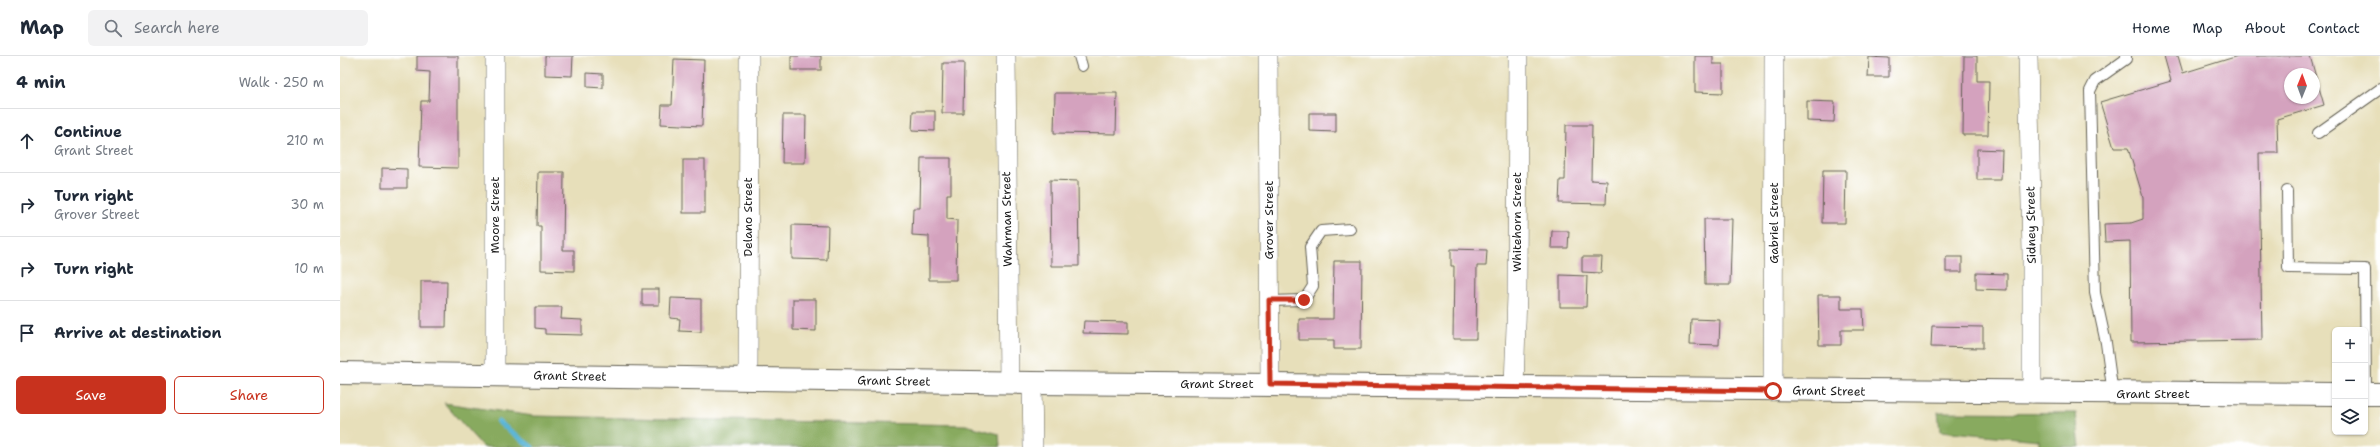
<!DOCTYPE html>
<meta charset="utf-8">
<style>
body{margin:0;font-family:"Shantell Sans",sans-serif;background:#f2f2f3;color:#1f2937}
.controls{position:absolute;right:12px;bottom:12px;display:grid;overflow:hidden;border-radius:6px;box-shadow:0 1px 3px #0004}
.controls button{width:36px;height:36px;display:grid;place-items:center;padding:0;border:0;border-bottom:1px solid #e0e1e3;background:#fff;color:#1f2937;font:20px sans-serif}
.compass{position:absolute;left:1944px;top:12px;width:36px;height:36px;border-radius:50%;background:#fff;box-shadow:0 1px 3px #0004;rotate:1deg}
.stop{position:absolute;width:12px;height:12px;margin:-9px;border:3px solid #c8321e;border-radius:50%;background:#fff}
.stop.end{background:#c8321e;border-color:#fff;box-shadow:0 1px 4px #0008}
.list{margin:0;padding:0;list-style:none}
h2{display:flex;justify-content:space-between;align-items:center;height:52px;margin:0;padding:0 16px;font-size:17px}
h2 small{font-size:13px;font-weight:400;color:#747a83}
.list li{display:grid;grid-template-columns:26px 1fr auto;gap:12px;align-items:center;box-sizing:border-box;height:64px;padding:0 16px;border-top:1px solid #e0e1e3}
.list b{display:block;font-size:15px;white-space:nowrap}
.list p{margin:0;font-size:13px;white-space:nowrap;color:#747a83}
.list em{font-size:13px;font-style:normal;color:#747a83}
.actions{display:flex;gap:8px;padding:12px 16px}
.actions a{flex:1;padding:9px 0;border:1px solid #c8321e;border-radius:6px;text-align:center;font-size:14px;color:#c8321e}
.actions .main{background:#c8321e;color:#fff}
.icon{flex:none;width:22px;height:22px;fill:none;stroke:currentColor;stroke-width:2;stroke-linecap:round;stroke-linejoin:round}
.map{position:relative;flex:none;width:2040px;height:391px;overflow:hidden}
header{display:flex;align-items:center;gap:24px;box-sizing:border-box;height:56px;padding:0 20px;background:#fff;border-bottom:1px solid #e0e1e3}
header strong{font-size:19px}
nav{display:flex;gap:22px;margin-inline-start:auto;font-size:14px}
.search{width:280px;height:36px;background:#f2f2f3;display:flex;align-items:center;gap:10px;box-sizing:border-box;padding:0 14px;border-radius:6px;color:#747a83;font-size:15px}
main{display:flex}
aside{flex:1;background:#fff}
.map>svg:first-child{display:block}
.forest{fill:#88aa5e;stroke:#52633d}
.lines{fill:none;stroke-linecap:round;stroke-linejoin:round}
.stream{stroke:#5ab6d8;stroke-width:5}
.building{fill:#d4a2be;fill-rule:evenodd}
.lane-casing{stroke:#636053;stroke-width:12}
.street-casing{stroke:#636053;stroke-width:20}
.secondary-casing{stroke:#636053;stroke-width:24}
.lane{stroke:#fff;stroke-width:10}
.street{stroke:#fff;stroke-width:19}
.secondary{stroke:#fff;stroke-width:22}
.route{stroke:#c8321e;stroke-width:5}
.labels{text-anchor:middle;stroke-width:3;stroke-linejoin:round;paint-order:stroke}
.street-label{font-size:12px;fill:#1c1c1c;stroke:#fff}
</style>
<header>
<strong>Map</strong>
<div class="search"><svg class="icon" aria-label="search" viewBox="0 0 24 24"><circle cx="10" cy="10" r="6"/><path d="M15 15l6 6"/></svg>Search here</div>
<nav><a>Home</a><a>Map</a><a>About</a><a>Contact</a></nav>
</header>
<main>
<aside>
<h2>4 min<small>Walk · 250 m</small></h2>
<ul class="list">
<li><svg class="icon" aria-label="ahead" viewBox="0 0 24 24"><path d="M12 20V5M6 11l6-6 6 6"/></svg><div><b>Continue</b><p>Grant Street</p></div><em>210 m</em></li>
<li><svg class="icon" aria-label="right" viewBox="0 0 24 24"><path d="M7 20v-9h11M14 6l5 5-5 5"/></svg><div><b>Turn right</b><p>Grover Street</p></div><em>30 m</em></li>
<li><svg class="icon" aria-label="right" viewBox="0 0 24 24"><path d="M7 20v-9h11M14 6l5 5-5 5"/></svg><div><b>Turn right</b></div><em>10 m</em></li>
<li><svg class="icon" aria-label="arrive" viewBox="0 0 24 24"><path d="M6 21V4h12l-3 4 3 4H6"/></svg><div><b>Arrive at destination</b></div></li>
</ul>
<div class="actions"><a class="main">Save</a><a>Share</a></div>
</aside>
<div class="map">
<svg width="2040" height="391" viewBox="0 0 2040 391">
<rect width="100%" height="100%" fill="#fff"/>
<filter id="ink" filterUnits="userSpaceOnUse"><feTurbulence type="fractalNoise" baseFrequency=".025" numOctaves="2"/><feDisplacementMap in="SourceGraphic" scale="8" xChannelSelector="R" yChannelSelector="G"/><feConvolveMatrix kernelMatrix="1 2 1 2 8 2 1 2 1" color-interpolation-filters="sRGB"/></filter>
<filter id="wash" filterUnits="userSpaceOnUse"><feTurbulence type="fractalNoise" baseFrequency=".012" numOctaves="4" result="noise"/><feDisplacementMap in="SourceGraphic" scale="16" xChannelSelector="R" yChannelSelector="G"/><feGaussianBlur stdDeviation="0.9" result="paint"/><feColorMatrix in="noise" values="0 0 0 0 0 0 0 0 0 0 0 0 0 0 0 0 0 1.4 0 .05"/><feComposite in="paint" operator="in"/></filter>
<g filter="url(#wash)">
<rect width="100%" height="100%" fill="#e7dfba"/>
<g class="forest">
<path d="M104,347L193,360L626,369L659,378L660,391H143Z"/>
<path d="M1598,356L1736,357L1740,391H1699V384L1600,375Z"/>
</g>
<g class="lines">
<path class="stream" d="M158,366L192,391"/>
</g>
<g id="blocks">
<g class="building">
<path d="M77,0H118V112L79,111L81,45H89L90,16L77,15Z"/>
<path d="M205,0H233L232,20L205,19Z"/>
<rect x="451" y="0" width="30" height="14"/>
<path d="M1355,0H1373V8H1383V37L1355,36Z"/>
<path d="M1624,0H1637V25H1649L1648,79H1623Z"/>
<path d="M1824,0H1838L1843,17L1898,0H1970L1984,49L1937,63L1938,97H1919L1922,284L1791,286L1790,185L1765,186L1764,168L1791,167L1803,163V141L1788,92H1774L1760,46L1831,25ZM1950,18H1974V42H1950Z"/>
<path d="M1529,1L1549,2V21H1528Z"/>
<path d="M334,3L364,4L362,70L321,68L322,49H332Z"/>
<path d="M603,7H624L623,57H602Z"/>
<path d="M247,17L263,18V32L247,31Z"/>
<path d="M715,37H777L776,78L714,77Z"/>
<path d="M1467,45L1495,46L1494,66L1467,65Z"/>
<path d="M573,55H595V75L572,74Z"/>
<path d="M969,57H996V76L969,75Z"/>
<path d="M443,59H466L465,107H442Z"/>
<path d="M1226,69H1252L1251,124L1267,125L1266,148L1219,147L1220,124H1225Z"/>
<path d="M1637,93L1662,94L1661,124H1637Z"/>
<path d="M581,102H611V138H607V163L617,164L616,224H589V180L572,179L573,152H580Z"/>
<rect x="343" y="104" width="22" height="53"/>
<path d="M42,112L67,113V132H42Z"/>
<path d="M1483,114H1506L1505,167H1482Z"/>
<path d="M198,116H224L223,194H234V215L201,214V170H197Z"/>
<path d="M710,124L738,125L739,210H711Z"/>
<path d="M1364,163H1392L1390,229H1365Z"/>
<path d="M452,169L488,170L487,204L452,203Z"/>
<path d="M1212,175H1229L1228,192H1211Z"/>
<path d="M1111,193L1147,194L1146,210H1137L1136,283H1113L1114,210H1111Z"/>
<path d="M1242,201H1262L1261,217L1242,216Z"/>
<rect x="1606" y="201" width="16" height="15"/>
<path d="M994,205H1022L1021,293H994V284H959V263H993Z"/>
<path d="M1636,217L1667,218V234L1636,233Z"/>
<path d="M1220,219L1247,220L1246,251H1220Z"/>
<path d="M81,225H107L106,271H81Z"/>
<rect x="302" y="233" width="17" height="16"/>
<path d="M1478,239H1501V253H1523L1524,274H1501V289H1479Z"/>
<path d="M331,242L361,243V276L339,275L340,263L330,262Z"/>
<path d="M453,243H476V275L453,274Z"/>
<path d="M195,251H222L221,263L242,264V279L205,278V273L195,272Z"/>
<path d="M1351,263L1380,264L1379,289L1350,288Z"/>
<path d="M744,265L788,266V278L743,277Z"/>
<path d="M1592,270L1643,271V292L1591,291Z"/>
</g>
</g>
</g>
<g filter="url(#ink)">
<use href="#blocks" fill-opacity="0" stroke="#636053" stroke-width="1"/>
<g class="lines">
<defs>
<g id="lane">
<path d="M739,0L742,10"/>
<path d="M1978,77L2040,33"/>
<path d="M1947,135L1948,212L2025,213L2026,338"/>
<path d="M929,245L964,244L973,230L970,191L981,175L1010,173"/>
<path d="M1773,338L1766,287L1755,237L1750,35L1755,25L1786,3V0"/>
</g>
<g id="street">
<path d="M666,0L669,327"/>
<path d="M928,0L930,328"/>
<path d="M1688,0L1692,199V337"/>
<path d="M155,319V0"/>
<path d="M408,322L409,0"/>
<path d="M692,327L693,391"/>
<path d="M1174,332L1177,238L1178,0"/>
<path d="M1433,335L1434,0"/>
</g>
<g id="secondary">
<path d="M0,317L692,327L1995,338"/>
<path d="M2025,338H2040"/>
</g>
</defs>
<use href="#lane" class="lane-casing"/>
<use href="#street" class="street-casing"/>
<use href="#secondary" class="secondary-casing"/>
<use href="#lane" class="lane"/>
<use href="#street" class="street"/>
<use href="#secondary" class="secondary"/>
</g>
</g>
<g class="lines" filter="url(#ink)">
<path class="route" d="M964,244H929L930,328L1433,335"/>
</g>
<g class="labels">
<g class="street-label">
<text transform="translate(155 159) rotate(-90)" y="4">Moore Street</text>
<text transform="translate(408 161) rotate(-90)" y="4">Delano Street</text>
<text transform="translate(667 163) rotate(-91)" y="4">Wahrman Street</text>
<text transform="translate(929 164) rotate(-90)" y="4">Grover Street</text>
<text transform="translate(1177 166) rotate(-90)" y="4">Whitehorn Street</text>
<text transform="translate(1434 167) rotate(-90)" y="4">Gabriel Street</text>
<text transform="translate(1691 169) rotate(-91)" y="4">Sidney Street</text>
<text transform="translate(230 320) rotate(1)" y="4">Grant Street</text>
<text transform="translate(554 325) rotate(1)" y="4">Grant Street</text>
<text x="877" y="332">Grant Street</text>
<text transform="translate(1489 335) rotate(1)" y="4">Grant Street</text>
<text x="1813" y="342">Grant Street</text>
</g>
</g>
</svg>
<div class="controls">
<button>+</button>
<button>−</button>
<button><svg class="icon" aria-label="layers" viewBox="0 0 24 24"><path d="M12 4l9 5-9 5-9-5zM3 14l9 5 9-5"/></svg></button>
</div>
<svg class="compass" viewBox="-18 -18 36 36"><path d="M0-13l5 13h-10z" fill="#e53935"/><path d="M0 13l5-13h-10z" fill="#747a83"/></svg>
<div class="stop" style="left:1433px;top:335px"></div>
<div class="stop end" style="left:964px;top:244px"></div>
</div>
</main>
